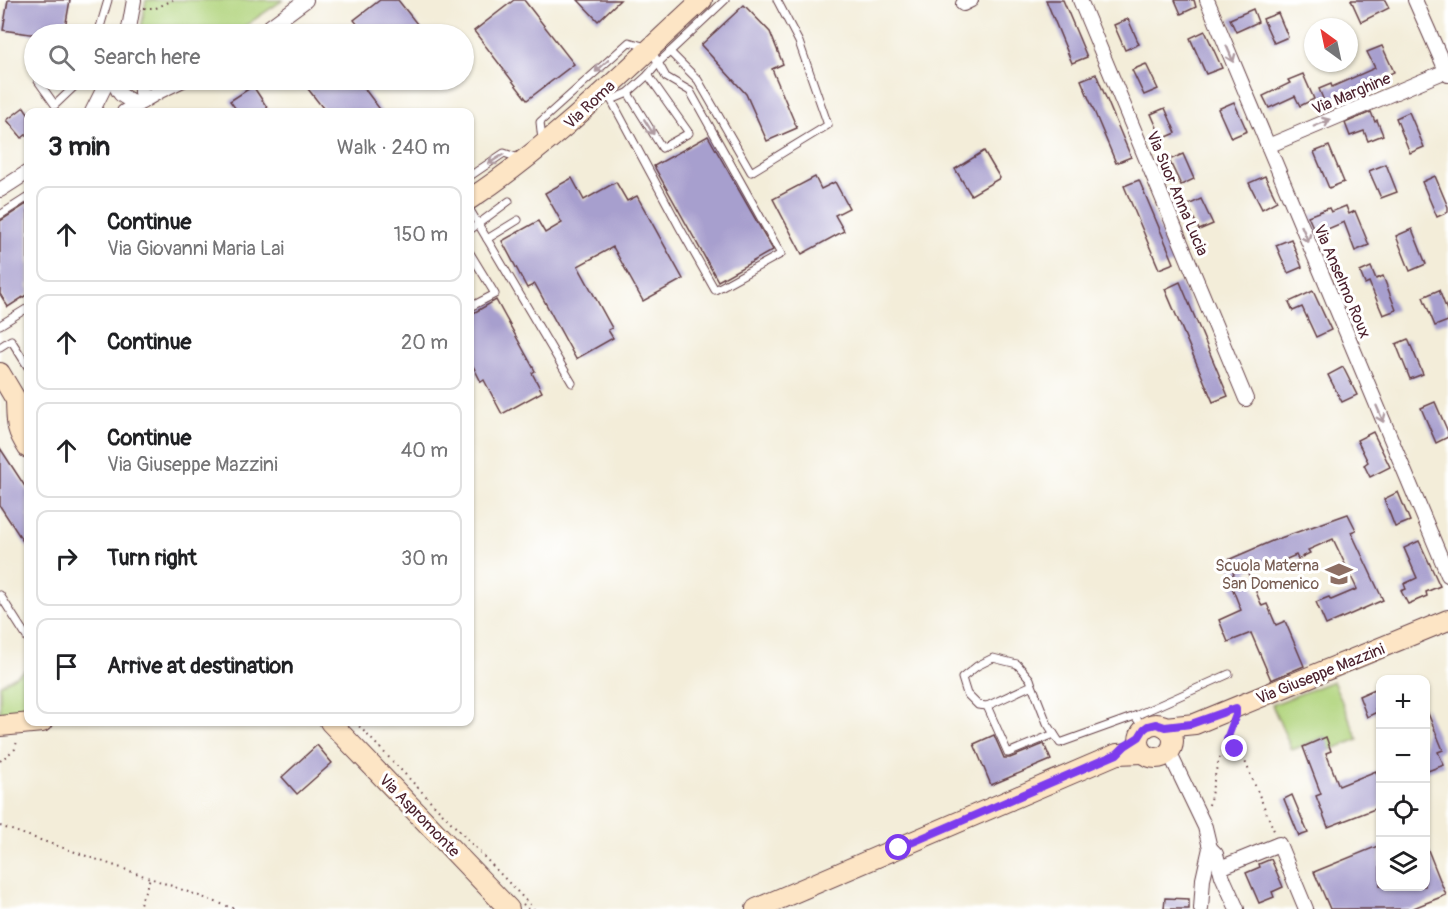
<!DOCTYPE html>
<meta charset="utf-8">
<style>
body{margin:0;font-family:Pangolin,sans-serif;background:#f2f2f2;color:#202124}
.controls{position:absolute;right:18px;bottom:18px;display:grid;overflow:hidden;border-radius:12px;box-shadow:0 2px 4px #0004}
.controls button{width:54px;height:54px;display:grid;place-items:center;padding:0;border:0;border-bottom:2px solid #e0e0e0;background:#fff;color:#202124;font:30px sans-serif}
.compass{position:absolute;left:1304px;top:18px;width:54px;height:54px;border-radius:50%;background:#fff;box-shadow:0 2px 4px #0004;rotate:327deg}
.stop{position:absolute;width:18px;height:18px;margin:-14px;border:4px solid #7c3aed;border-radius:50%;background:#fff}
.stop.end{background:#7c3aed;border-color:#fff;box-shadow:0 2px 6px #0008}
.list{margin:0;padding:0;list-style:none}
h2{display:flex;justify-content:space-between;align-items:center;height:78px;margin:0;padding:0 24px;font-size:26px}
h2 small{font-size:20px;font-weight:400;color:#757577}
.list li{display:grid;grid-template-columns:39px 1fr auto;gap:18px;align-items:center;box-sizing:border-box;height:96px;margin:0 12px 12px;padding:0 12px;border:2px solid #e0e0e0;border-radius:12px}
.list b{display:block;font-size:22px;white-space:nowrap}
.list p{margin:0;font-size:20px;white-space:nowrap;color:#757577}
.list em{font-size:20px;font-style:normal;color:#757577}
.icon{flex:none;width:33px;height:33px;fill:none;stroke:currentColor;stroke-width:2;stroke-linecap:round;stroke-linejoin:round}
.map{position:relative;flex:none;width:1448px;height:909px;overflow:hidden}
.search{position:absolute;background:#fff;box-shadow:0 2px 4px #0004;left:24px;top:24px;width:450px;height:66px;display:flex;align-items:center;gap:15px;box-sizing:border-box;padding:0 21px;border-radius:33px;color:#757577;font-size:22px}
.panel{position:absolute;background:#fff;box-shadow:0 2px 4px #0004;left:24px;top:108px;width:450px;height:618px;border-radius:12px}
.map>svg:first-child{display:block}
.green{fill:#b1d47d;stroke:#7e7a54;stroke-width:1.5}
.building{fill:#a79fce}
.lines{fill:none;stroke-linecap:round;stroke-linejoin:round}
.lane-casing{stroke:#633e45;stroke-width:9}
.street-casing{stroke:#633e45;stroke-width:16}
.secondary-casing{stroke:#633e45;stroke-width:22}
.path{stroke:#633e45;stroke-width:2;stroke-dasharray:1.5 4.5;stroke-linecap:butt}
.lane{stroke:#fff;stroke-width:7}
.street{stroke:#fff;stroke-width:14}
.secondary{stroke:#fde5c5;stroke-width:20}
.oneway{stroke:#ae9aa0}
.route{stroke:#7c3aed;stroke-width:8}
.labels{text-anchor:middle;stroke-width:6;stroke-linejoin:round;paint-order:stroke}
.street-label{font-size:16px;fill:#4a1f2b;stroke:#fff}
.education-label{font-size:16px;fill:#785e54;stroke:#fff;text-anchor:end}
</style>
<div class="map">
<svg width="1448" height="909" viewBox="0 0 1448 909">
<rect width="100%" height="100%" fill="#fff"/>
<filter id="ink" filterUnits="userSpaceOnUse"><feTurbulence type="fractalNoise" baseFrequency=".0167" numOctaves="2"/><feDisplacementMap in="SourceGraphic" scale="12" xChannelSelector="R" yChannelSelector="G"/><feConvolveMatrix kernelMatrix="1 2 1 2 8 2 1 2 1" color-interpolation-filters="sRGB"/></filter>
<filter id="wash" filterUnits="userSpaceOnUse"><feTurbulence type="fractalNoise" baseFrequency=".008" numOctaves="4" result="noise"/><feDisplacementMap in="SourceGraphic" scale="24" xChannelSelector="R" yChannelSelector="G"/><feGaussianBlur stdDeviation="1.35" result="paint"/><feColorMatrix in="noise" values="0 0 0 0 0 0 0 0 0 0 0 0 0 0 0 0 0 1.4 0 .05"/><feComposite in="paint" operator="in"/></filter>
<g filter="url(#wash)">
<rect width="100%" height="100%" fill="#f3edd9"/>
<g class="green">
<path d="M146,0H283L233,34H140Z"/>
<path d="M27,669H28V710L0,713V685Z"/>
<path d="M1333,681L1358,739L1330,750L1324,737L1292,750L1272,705Z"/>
</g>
<g id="blocks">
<g class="building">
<path d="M8,0H70L64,34H30L3,30Z"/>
<path d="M380,0H398L425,34H365L354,20Z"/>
<path d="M514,0H524L574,64L527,100L474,31Z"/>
<path d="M578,0H620L598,21Z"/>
<path d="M1046,0H1063L1087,57L1072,63Z"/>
<path d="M1175,0H1194L1196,7L1181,14Z"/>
<path d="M1351,0H1385L1389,8L1361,22Z"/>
<path d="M744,5L770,32L783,64L772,69L797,128L767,141L746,94L701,45Z"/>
<path d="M1253,9L1258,22L1236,32L1230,19Z"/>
<path d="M1278,13L1288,37L1274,43L1263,19Z"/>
<path d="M1128,19L1139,44L1125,50L1114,25Z"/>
<path d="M1205,31L1222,68L1206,74L1190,38Z"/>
<path d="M1382,46L1394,72L1374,81L1377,86L1339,102L1338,101L1326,106L1319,89L1331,84L1332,87L1375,68L1367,52Z"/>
<path d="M1146,64L1158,89L1144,95L1132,70Z"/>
<path d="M1096,74L1131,157L1116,163L1081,80Z"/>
<path d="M1303,74L1314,99L1300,106L1295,96L1269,108L1263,96L1290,83L1288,80Z"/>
<path d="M301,80H358L382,112H326Z"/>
<path d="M253,86L270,112H238L230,101Z"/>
<path d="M1234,102L1247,131L1231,138L1218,109Z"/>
<path d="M24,107L28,113V133L22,138L7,120Z"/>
<path d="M1165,108L1176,133L1162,139L1151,114Z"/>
<path d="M1371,112L1375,122L1377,120L1383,135L1368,141L1364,131L1350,136L1345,123Z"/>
<path d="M1409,112L1424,147L1410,153L1396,118Z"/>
<path d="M708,136L773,250L718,281L654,166Z"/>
<path d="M1329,146L1344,182L1329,188L1314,152Z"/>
<path d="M984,151L1000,178L971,195L955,169Z"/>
<path d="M1183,154L1194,179L1181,185L1169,160Z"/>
<path d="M1386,164L1397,192L1381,198L1369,171Z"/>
<path d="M1265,176L1277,201L1262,209L1249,183Z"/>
<path d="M1435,176L1448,207V212L1437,217L1422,182Z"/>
<path d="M815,177L821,189L835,182L849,208L835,215L844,231L802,254L773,199Z"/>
<path d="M572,178L584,200L616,182L627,201L637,196L683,279L643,301L613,247L578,266L612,328L608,330L613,338L576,359L535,284L527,288L502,241L538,221L545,233L562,223L545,193Z"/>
<path d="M1139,180L1174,263L1159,269L1124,186Z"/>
<path d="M1201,199L1213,224L1199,230L1188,205Z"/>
<path d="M28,203V294L8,307L0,294V221Z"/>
<path d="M1346,206L1349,214L1355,211L1369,245L1355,251L1344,222L1316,234L1308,216L1329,208L1331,212Z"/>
<path d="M1412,229L1426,264L1410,271L1396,236Z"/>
<path d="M1291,239L1302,267L1288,273L1276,245Z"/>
<path d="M1371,267L1376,279L1383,276L1396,310L1383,315L1369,282L1365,284L1360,272Z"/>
<path d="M1180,282L1228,396L1213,402L1165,289Z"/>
<path d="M1439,290L1448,313V321L1435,326L1423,297Z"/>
<path d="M1313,291L1331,330L1316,337L1302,307L1293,311L1289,302Z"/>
<path d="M496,300L535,371L532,373L542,392L502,414L484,380L481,382L470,360V315Z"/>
<path d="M1408,339L1423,374L1410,379L1396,344Z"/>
<path d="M1343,367L1357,395L1342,402L1328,375Z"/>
<path d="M1435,402L1448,432V437L1436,443L1421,408Z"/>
<path d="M1373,432L1390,467L1370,477L1364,465L1368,462L1357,440Z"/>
<path d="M0,448L28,491V549L0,506Z"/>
<path d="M1398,492L1410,521L1395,527L1384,499Z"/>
<path d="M1348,514L1356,530L1351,532L1383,600L1326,625L1316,602L1329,597L1331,600L1357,589L1333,539L1308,550L1310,553L1298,559L1296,555L1273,565L1271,561L1247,571L1262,606L1267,604L1276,625L1285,621L1304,666L1271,680L1251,633L1228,642L1219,620L1241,610L1228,577L1234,574L1228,560L1272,541Z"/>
<path d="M1419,541L1440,586L1426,592L1427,596L1408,604L1401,591L1406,589L1404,584L1417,578L1404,548Z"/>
<path d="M1380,687V707L1375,709L1377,712L1367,717L1359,696Z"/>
<path d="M1425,706L1443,750L1438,752L1444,765L1425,772Z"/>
<path d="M994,735L1004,758H1010L1044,744L1051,760L991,785L974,744Z"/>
<path d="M1326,737L1331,751L1326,753L1339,786L1376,771L1380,784V807L1328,827L1316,796L1321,794L1303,747Z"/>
<path d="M317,745L332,763L297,794L282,777Z"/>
<path d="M1292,795L1308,833L1299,836L1284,799Z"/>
<path d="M1380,845V886H1425L1426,845L1446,895L1411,909H1330L1314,872Z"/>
<path d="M1271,859L1283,887L1272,892L1274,897L1259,903L1246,873L1260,867L1259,864Z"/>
<path d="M1165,898L1189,899V909H1164Z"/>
</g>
</g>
</g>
<g filter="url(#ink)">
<use href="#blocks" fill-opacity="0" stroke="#633e45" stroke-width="1.5"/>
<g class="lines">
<defs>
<g id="lane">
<path d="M98,34L108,0"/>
<path d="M670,52L698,80L751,172L828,125L799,42L777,0"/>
<path d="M41,80L38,81L55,105L77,84L80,80"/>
<path d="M628,93L648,75"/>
<path d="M611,100L628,93L662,148L689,133L648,75L659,62L725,0"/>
<path d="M542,140L540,122L629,42L650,48L666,77L690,91L781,254L715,290L680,228L607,92"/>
<path d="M470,176L504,153L519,158"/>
<path d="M470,210L572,383"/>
<path d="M0,215L28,197"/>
<path d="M470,230L509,201"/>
<path d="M487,239L518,220"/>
<path d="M470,253L495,294L470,307"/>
<path d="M0,325L26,309"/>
<path d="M0,347L11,340L28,367"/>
<path d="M0,595L28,639"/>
<path d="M1032,685L987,706L978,705L967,694L962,678L977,666L993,658L1017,664L1030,679L1032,685L1047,723L1060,743L1135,716L1144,729"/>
<path d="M987,706L1008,753L1054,734"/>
<path d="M1135,716L1229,674"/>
</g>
<g id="street">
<path d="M1080,0L1246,399"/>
<path d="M1207,0L1448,575"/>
<path d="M1415,0L1448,75"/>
<path d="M963,4L971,0"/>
<path d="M128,34L134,0"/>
<path d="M260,34L306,0"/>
<path d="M115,80C117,96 124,97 138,104"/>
<path d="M140,80L142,102"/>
<path d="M92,112L108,80"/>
<path d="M124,112L160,91L183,80"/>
<path d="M1268,146L1446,71"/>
<path d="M0,190L28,172"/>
<path d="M1169,752L1205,827L1210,848L1203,879L1201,909"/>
<path d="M1210,848L1216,854L1222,876L1237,909"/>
<path d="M1220,868L1279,844L1306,909"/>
</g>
<g id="secondary">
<path d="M470,199C555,143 627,69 702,0"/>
<path d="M0,373L16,400L25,409"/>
<path d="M16,400C17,423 15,428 28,448"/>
<path d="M330,722L509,909"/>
<circle cx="1156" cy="741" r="17"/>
<path d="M0,726L42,722"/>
<path d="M1165,727L1195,724L1448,620"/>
<path d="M756,909L1117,754L1143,753"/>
</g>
</defs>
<use href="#lane" class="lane-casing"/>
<use href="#street" class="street-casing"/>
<use href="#secondary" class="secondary-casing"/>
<g class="path">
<path d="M144,8H156L173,0"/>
<path d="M355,722L534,909"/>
<path d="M1227,739L1244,759L1275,833"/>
<path d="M0,761L15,749L17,741"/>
<path d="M1209,805L1217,766L1232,725"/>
<path d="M0,826L150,878L235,909"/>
<path d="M523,904L528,909"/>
<path d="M138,909L150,878"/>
</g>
<use href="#lane" class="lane"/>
<use href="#street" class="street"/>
<use href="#secondary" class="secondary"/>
</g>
<defs><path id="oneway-shaft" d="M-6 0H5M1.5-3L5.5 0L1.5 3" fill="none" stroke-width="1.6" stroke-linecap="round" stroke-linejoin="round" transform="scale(1.5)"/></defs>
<g class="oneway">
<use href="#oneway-shaft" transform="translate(1230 54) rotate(67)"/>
<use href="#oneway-shaft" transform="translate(602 66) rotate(138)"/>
<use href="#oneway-shaft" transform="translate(1322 123) rotate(-23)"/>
<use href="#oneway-shaft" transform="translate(649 127) rotate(58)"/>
<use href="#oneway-shaft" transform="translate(496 159) rotate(148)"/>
<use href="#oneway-shaft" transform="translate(1305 234) rotate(67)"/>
<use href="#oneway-shaft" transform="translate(1380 414) rotate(67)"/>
</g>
</g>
<g class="lines" filter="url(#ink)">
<path class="route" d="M899,848L1117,754L1125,746L1139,737L1144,729L1148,726L1156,724L1165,727L1191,724L1236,708V715L1227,739L1235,749"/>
</g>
<defs>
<symbol id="school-bare" viewBox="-9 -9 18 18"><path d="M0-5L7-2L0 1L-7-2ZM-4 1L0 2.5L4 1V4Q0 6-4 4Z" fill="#8d6e63" stroke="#fff" stroke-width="2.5" paint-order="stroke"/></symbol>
</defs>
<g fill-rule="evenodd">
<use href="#school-bare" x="1320" y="555" width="38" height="38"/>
</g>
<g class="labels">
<g class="street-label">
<text transform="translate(1351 93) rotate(-23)" y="6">Via Marghine</text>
<text transform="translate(589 104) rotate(-43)" y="6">Via Roma</text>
<text transform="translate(1178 193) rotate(67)" y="6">Via Suor Anna Lucia</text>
<text transform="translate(1343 281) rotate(67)" y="6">Via Anselmo Roux</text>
<text transform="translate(1320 673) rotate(-22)" y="6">Via Giuseppe Mazzini</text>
<text transform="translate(420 815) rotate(46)" y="6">Via Aspromonte</text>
</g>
<g class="education-label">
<text x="1319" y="571">Scuola Materna<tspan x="1319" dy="18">San Domenico</tspan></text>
</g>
</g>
</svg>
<div class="controls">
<button>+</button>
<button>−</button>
<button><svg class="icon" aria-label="locate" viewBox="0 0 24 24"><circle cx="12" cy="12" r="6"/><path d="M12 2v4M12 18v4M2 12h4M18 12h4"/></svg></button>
<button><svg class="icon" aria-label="layers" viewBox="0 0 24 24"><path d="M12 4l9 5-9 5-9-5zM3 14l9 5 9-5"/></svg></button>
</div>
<svg class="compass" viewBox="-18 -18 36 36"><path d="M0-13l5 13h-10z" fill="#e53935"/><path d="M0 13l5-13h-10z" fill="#757577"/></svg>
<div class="stop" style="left:899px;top:848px"></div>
<div class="stop end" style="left:1235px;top:749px"></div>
<div class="search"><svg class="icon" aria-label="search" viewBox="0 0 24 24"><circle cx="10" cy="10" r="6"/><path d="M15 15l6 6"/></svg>Search here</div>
<section class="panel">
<h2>3 min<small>Walk · 240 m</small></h2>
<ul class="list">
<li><svg class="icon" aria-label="ahead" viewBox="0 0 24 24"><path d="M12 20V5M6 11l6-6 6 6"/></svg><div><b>Continue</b><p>Via Giovanni Maria Lai</p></div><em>150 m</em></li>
<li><svg class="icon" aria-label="ahead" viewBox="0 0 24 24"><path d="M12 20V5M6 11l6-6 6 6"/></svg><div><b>Continue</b></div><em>20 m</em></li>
<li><svg class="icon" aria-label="ahead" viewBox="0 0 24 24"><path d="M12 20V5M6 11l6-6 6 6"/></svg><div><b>Continue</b><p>Via Giuseppe Mazzini</p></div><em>40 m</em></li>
<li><svg class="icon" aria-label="right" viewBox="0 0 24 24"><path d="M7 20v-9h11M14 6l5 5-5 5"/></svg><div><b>Turn right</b></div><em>30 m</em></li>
<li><svg class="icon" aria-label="arrive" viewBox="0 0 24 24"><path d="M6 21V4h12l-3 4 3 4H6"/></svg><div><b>Arrive at destination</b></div></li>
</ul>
</section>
</div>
